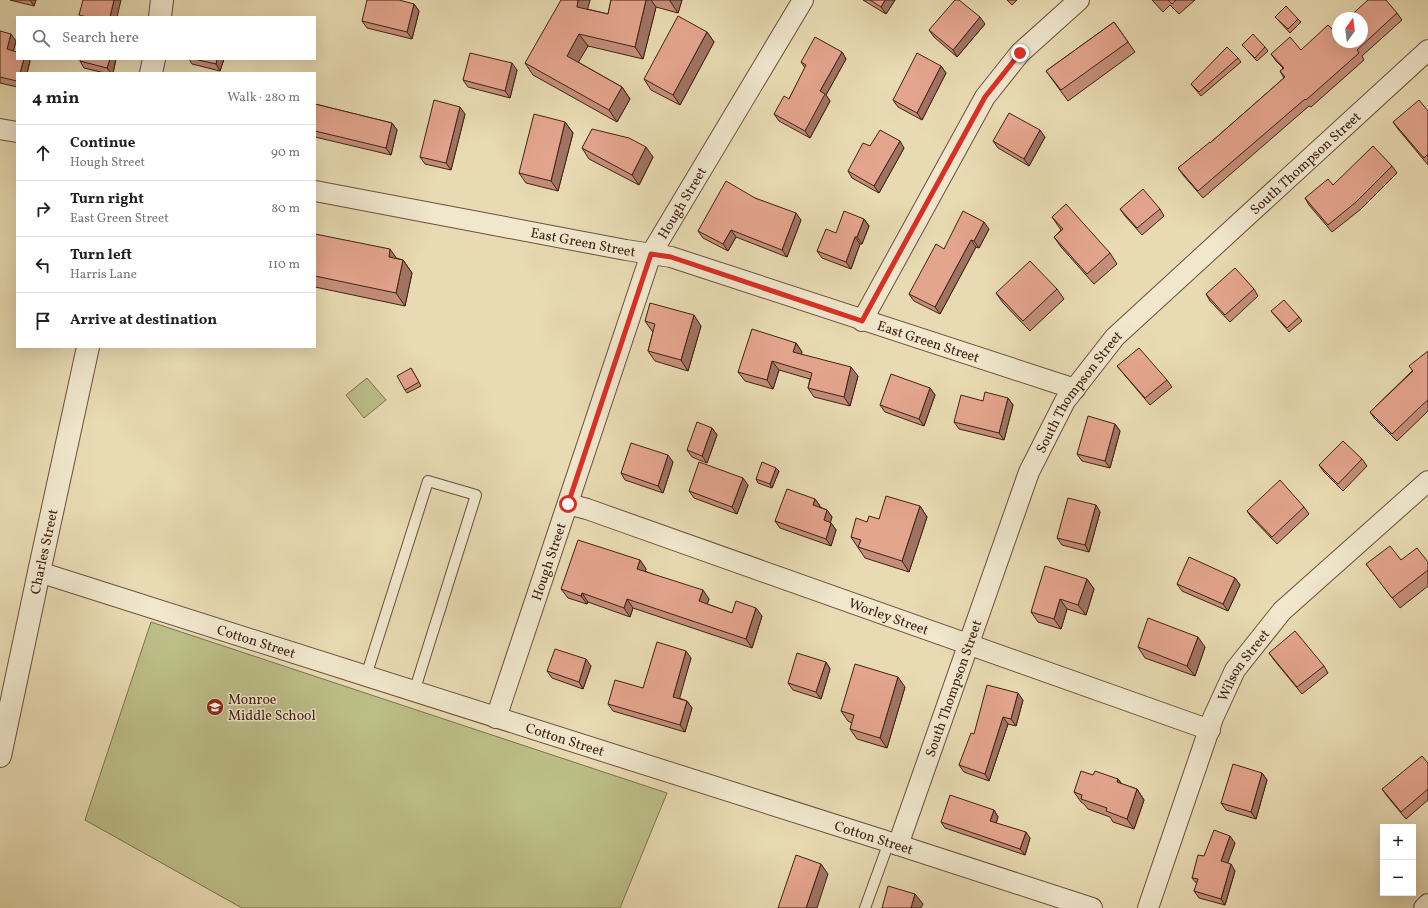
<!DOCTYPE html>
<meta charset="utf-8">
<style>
body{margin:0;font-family:Vollkorn,serif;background:#f6f6f6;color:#202124}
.controls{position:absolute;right:12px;bottom:12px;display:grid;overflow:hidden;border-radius:0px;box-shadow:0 4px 16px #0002}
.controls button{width:36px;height:36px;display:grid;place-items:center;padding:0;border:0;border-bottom:1px solid #e0e0e0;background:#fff;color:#202124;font:20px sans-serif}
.compass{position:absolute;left:1332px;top:12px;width:36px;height:36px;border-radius:50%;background:#fff;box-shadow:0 4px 16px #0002;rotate:14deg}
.stop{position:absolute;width:12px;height:12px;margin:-9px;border:3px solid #d93025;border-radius:50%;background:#fff}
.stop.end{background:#d93025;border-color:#fff;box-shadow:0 1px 4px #0008}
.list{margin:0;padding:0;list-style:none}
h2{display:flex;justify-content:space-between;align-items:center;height:52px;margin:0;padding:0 16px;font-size:17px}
h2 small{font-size:13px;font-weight:400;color:#757577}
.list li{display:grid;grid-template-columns:26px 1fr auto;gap:12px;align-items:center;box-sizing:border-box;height:56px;padding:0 16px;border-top:1px solid #e0e0e0}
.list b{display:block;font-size:15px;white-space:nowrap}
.list p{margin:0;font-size:13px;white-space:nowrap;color:#757577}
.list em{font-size:13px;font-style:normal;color:#757577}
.icon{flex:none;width:22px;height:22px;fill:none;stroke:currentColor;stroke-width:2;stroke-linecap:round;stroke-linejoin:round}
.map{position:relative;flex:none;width:1428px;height:908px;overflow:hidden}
.search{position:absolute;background:#fff;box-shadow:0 4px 16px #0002;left:16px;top:16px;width:300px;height:44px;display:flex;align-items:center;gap:10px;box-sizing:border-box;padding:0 14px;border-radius:0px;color:#757577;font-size:15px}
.panel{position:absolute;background:#fff;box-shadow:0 4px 16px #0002;left:16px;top:72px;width:300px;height:276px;border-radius:0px}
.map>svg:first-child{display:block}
.green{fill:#bcbe88;stroke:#7e704e}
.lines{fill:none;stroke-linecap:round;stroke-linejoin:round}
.service-casing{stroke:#6b4f3b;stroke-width:12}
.minor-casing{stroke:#6b4f3b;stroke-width:22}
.tertiary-casing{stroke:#6b4f3b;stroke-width:24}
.service{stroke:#f0e7cd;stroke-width:10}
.minor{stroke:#f0e7cd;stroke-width:20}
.tertiary{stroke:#f0e7cd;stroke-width:22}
.wall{fill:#c48e7a;stroke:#412113}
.shaded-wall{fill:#a07463;stroke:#412113}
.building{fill:#e4a58e;stroke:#412113}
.route{stroke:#d93025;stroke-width:5}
.labels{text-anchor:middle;stroke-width:3;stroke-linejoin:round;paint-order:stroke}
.street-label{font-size:14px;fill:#412113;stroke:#f0e7cd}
.poi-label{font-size:14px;fill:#412113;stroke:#f0e7cd;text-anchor:start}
</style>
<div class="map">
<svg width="1428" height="908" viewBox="0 0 1428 908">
<rect width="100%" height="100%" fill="#e8dab2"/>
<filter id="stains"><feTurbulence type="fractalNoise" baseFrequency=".005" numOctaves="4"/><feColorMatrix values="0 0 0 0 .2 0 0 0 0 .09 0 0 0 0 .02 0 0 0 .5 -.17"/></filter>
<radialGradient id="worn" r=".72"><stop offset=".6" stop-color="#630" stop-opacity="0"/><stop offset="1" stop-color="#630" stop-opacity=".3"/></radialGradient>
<g class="green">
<path d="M367,378L386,400L364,418L346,395Z"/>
<path d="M151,622L667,793L620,908H242L85,820Z"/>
</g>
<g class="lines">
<defs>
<g id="service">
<path d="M366,676L428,481L476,495L414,692"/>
<path d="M865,908L889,842"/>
</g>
<g id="minor">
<path d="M0,129L17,132"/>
<path id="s1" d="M315,191L626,250L671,257L1075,389"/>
<path d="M862,321L985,97L1020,53L1079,0"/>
<path id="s2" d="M568,504L587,509L1210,730"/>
<path id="s3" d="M39,572L889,842L1092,908"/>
<path id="s4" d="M496,718L651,254L803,0"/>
<path id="s5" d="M898,845L1029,472L1065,401L1115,337L1428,50"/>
<path id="s6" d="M1148,908L1213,718L1235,670L1282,611L1428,481"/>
<path d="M1424,908L1428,904"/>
</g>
<g id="tertiary">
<path d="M160,17L162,0"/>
<path d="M151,73L154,59"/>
<path id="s7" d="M0,756L39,572L88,347"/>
</g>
</defs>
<use href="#service" class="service-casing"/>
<use href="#minor" class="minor-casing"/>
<use href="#tertiary" class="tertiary-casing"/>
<use href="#service" class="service"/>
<use href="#minor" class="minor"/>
<use href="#tertiary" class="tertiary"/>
</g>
<g class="wall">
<path d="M10,0H36L34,6Z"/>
<path d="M590,0L587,9L608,14L611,0H682L678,13L656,7L643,59L588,46L578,62L622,87L630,99L617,122L533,75L525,63Z"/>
<path d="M863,0H895L886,14Z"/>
<path d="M1007,0H1017L1012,5Z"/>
<path d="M1152,0H1195L1179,14L1170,5L1163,12Z"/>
<path d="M414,4L419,11L412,39L367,28L362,21Z"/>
<path d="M1397,13L1402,20L1362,56L1364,60L1311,107L1309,106L1203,198L1183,175L1178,168L1210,143L1284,78L1280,71L1283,68L1276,61L1271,54L1301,50L1334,31Z"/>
<path d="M1275,17L1298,19L1301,22L1290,33L1278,20Z"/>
<path d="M1114,22L1135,52L1068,101L1046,71Z"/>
<path d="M985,24L957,57L934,37L929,30Z"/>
<path d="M0,31L16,41L13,51L30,61L27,73H17V87L0,83Z"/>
<path d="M707,32L714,42L680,105L651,90L644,79Z"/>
<path d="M1242,45L1265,47L1268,51L1257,61L1245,48Z"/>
<path d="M842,52L846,59L826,95L830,101L810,138L779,121L774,114L789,99L805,68L801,62Z"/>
<path d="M1238,58L1241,62L1201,96L1191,84Z"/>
<path d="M116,59L113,73H105L84,68L80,61Z"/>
<path d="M189,59H224L220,71L192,64Z"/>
<path d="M941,66L946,73L922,120L898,107L893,100Z"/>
<path d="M517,70L510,98L468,87L463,80Z"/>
<path d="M315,104L392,123L397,130L391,155L315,137Z"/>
<path d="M1428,111V165L1398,129L1393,122Z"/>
<path d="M465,114L451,170L425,164L420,157Z"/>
<path d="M565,122L573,133L558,191L526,183L519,173Z"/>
<path d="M1045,137L1029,166L998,148L993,141Z"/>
<path d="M870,146L904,148L879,193L852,178L848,171Z"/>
<path d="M582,148L653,157L639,185L589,159Z"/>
<path d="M1392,166L1397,173L1361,209L1332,232L1309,205L1305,198L1333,185Z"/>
<path d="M755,198L801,220L787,257L736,237L728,251L703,238L698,231Z"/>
<path d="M1120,209H1160L1164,216L1142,235L1125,216Z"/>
<path d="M1052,217L1110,253L1117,264L1094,284L1061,247L1054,237L1061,230Z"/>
<path d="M864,219L869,226L862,244H860L851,269L822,258L817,251L836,233Z"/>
<path d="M989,229L979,248L976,247L940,314L914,301L909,294L944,249Z"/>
<path d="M315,234L403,260L412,273L405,306L315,287Z"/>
<path d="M1057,289L1064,299L1030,331L1003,303L996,293Z"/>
<path d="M1254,289L1258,296L1230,322L1210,301L1206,294Z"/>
<path d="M1271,311L1299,317L1302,321L1289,332Z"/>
<path d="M645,321L701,326L688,371L655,361L648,351L653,332L652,331Z"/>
<path d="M796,343L802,352L801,354L858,376L850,406L814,397L808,388L810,379L779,370L773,389L745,381L738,372Z"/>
<path d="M1428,351V411L1397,441L1375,419L1370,412L1412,371Z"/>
<path d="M1117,366L1167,380L1172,387L1150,405L1122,372Z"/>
<path d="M411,368L421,386L407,393L405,390Z"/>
<path d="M930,388L935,395L924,426L885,412L880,405Z"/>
<path d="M1008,398L1013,405L1004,440L959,429L954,422L983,401Z"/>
<path d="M1115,424L1120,431L1110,468L1082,461L1077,454Z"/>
<path d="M712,428L717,435L707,463L692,457L687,450Z"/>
<path d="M1362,459L1367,466L1343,491L1324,472L1319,465Z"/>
<path d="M673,462L663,493L625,480L621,473Z"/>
<path d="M776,468L779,471L772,488L758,483L756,479Z"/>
<path d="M748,485L737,514L694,498L689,491Z"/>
<path d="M815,499L820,506V507L827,510L832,517L830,523H831L836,530L831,546L780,528L775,521Z"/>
<path d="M920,506L927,517L909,572L865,558L851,537L867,522L879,519Z"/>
<path d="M1304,507L1309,514L1277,544L1252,518L1247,511Z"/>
<path d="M1100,512L1089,552L1062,545L1057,538Z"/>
<path d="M640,560L646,569L645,571L709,599L707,604L732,613L762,616L752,648L633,608L630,617L588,602L587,604L568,598L561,589Z"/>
<path d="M1401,560L1428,562V586L1400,608L1366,564Z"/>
<path d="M1235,578L1240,585L1228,611L1182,591L1177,584Z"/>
<path d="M1087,579L1094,589L1086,615L1067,609L1061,629L1038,622L1031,612Z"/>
<path d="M1138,647H1205L1195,676L1145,658Z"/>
<path d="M1269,653L1324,666L1328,673L1302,694L1274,660Z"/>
<path d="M691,658L679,698L687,701L692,708L685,732L613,711L608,704L643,688Z"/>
<path d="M826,662L830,669L821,699L793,690L788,683Z"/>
<path d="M591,666L583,689L552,678L547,671Z"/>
<path d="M905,687L887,748L857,739L850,729L852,723L848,721L841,711Z"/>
<path d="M1023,700L1016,726L1008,724L989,781L964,772L959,765L974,734Z"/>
<path d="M1428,763V800L1406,819L1387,796L1382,789Z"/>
<path d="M1262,773L1267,780L1256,819L1226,810L1221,803Z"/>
<path d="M1093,775L1118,779L1122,784L1137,789L1144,800L1134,829L1113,822L1110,817L1088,809L1084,804L1081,802L1074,792Z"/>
<path d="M994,810L998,817L996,823L1030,838L1025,855L945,828L941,822Z"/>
<path d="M1235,843L1227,863L1235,871L1225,905L1199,898L1194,891L1197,884L1192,878L1204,856Z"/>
</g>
<g class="shaded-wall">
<path d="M30,0H36L34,6Z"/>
<path d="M114,0H121L117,17H110Z"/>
<path d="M578,0H590L585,19L577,7Z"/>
<path d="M646,0H651L656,7L643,59L635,47Z"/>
<path d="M670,0H682L678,13L670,1Z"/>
<path d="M885,0H895L886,14L881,7Z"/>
<path d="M414,4L419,11L412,39L407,32Z"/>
<path d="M980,17L985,24L957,57L953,50Z"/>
<path d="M707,32L714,42L680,105L673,95Z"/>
<path d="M11,34L16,41L12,56L7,49Z"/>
<path d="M579,34L588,46L575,68L567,56Z"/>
<path d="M842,52L846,59L826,95L830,101L810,138L805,131L820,91Z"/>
<path d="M24,59H29L30,61L27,73H20Z"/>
<path d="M110,59H116L113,73H111L107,68Z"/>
<path d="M217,59H224L220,71L216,64Z"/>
<path d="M512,63L517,70L510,98L505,91Z"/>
<path d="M941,66L946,73L922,120L917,113Z"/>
<path d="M622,87L630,99L617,122L609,110Z"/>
<path d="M460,107L465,114L451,170L446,163Z"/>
<path d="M565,122L573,133L558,191L551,181Z"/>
<path d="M392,123L397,130L391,155L386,148Z"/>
<path d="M1040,130L1045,137L1029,166L1024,159Z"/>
<path d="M900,141L904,148L879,193L874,186Z"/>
<path d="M646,147L653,157L639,185L632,175Z"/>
<path d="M796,213L801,220L787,257L782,250Z"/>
<path d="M864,219L869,226L862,244L857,237Z"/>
<path d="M984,222L989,229L979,248L974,241Z"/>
<path d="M731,230L736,237L728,251L723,244Z"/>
<path d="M855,237L860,244L851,269L846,262Z"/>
<path d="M971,240L976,247L940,314L935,307Z"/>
<path d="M390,249L400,263L389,257Z"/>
<path d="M403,260L412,273L405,306L396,293Z"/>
<path d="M694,315L701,326L688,371L681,360Z"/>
<path d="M796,343L802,352L799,361L793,352Z"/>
<path d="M772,361L779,370L773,389L767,380Z"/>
<path d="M851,367L858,376L850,406L844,397Z"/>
<path d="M930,388L935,395L924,426L919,419Z"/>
<path d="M1008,398L1013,405L1004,440L999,433Z"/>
<path d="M1115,424L1120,431L1110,468L1105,461Z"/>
<path d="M712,428L717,435L707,463L702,456Z"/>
<path d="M668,455L673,462L663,493L658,486Z"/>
<path d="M776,468L779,471L772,488L770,484Z"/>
<path d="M743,478L748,485L737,514L732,507Z"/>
<path d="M815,499L820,506L818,512L813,505Z"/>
<path d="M1096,505L1100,512L1089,552L1085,545Z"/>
<path d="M920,506L927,517L909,572L902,561Z"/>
<path d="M827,510L832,517L829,527L824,520Z"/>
<path d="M831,523L836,530L831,546L826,539Z"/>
<path d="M640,560L646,569L643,577L637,569Z"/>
<path d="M1235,578L1240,585L1228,611L1223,604Z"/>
<path d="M1087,579L1094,589L1086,615L1078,605Z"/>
<path d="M703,590L709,599L705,610L699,601Z"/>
<path d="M582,593L588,602L587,604L581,596Z"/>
<path d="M627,599L633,608L630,617L624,608Z"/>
<path d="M1060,599L1067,609L1061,629L1054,619Z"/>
<path d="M756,608L762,616L752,648L746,639Z"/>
<path d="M1198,637L1205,647L1195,676L1187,666Z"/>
<path d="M686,651L691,658L678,704L673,697Z"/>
<path d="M586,659L591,666L583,689L579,682Z"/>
<path d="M826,662L830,669L821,699L816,692Z"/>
<path d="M898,677L905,687L887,748L880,738Z"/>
<path d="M1018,693L1023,700L1016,726L1011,719Z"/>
<path d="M687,701L692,708L685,732L680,725Z"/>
<path d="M1003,717L1008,724L989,781L985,774Z"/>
<path d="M1262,773L1267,780L1256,819L1251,812Z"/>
<path d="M1118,779L1125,789L1117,782Z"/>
<path d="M1137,789L1144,800L1134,829L1127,819Z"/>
<path d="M994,810L998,817L995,827L990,821Z"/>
<path d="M1026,832L1030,838L1025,855L1020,849Z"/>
<path d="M1230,836L1235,843L1226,868L1221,861Z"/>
<path d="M821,864L828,874L817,908H806Z"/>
<path d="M1231,864L1235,871L1225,905L1221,899Z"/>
<path d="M915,894L923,904L921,908H911Z"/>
</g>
<g class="building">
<path d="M83,0H114L110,17H87L79,15Z"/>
<path d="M367,0H399L414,4L407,32L362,21Z"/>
<path d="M561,0H578L577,7L608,14L611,0H646L635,47L579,34L567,56L622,87L609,110L525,63Z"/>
<path d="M870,0H885L881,7Z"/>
<path d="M955,0H959L980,17L953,50L929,30Z"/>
<path d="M1168,0H1176L1172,4Z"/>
<path d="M1368,0H1386L1397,13L1357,50L1359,53L1306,100L1305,99L1198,191L1178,168L1210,142V143L1285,77L1280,71L1284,68L1271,54L1290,37L1301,50L1328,25L1334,31L1338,27V42H1362V18H1348Z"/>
<path d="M1286,6L1298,19L1288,29L1275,17Z"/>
<path d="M678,16L707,32L673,95L644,79Z"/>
<path d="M1114,22L1128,42L1061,90L1046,71Z"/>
<path d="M0,31L11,34L7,49L17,52V59H24L20,73H17V81L0,77Z"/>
<path d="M1253,34L1265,47L1255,58L1242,45Z"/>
<path d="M815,37L842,52L820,91L825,94L805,131L774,114L784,96L789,99L806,65L801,62Z"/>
<path d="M1227,47L1238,58L1199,92L1191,84Z"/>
<path d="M470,53L512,63L505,91L463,80Z"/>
<path d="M917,53L941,66L917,113L893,100Z"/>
<path d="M80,59H110L107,68L80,61Z"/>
<path d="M194,59H217L216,64Z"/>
<path d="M434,100L460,107L446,163L420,157Z"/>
<path d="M1419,100L1428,111V154L1424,158L1393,122Z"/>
<path d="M315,104L392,123L386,148L315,131Z"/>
<path d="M1009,113L1040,130L1024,159L993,141Z"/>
<path d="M534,114L565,122L551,181L519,173Z"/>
<path d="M592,129L629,138L646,147L632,175L582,148Z"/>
<path d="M880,130L900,141L874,186L848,171L863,143L870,146Z"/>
<path d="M1373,146L1392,166L1356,202L1328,225L1305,198L1328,179L1333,185Z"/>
<path d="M726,181L755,198L796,213L782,250L731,230L723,244L698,231Z"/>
<path d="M1143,189L1160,209L1137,228L1120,209Z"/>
<path d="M1066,204L1110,253L1087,274L1054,237L1063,229L1052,217Z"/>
<path d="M844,211L864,219L857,237H855L846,262L817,251L826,229L836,233Z"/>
<path d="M963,211L984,222L974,241L971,240L935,307L909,294L936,244L944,249Z"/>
<path d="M315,234L390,249L389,257L403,260L396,293L315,276Z"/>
<path d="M1030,261L1057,289L1023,321L996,293Z"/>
<path d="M1235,268L1254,289L1225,315L1206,294Z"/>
<path d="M1284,300L1299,317L1287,328L1271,311Z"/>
<path d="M650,303L694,315L681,360L648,351L655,324L645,321Z"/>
<path d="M752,329L796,343L793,352L851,367L844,397L808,388L812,373L772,361L767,380L738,372Z"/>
<path d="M1139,348L1167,380L1145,398L1117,366Z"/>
<path d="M1428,351V400L1421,406L1392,434L1370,412L1413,371L1409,366Z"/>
<path d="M411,368L419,382L405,390L397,376Z"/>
<path d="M891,374L930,388L919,419L880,405Z"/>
<path d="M985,392L1008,398L999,433L954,422L961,395L983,401Z"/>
<path d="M1088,416L1115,424L1105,461L1077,454Z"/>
<path d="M697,422L712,428L702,456L687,450Z"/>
<path d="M1343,441L1362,459L1338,484L1319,465Z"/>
<path d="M631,443L668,455L658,486L621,473Z"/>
<path d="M699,462L743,478L732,507L689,491Z"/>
<path d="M762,462L776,468L770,484L756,479Z"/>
<path d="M1280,480L1304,507L1272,537L1247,511Z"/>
<path d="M787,489L815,499L813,505L827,510L824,520L831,523L826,539L775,521Z"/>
<path d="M886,496L920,506L902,561L858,547L861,540L851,537L856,518L867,522L869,516L879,519Z"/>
<path d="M1068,498L1096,505L1085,545L1057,538Z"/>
<path d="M578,540L640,560L637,569L703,590L699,601L732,613L736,601L756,608L746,639L627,599L624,608L582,593L581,596L561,589Z"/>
<path d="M1390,546L1401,560L1417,548L1428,562V570L1392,598L1366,564Z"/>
<path d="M1189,557L1235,578L1223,604L1177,584Z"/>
<path d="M1045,566L1087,579L1078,605L1060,599L1054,619L1031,612Z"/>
<path d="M1148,618L1198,637L1187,666L1138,647Z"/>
<path d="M1295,631L1324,666L1297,687L1269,653Z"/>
<path d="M657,642L686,651L673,697L687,701L680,725L608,704L615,680L643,688Z"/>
<path d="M555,649L586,659L579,682L547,671Z"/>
<path d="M797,653L826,662L816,692L788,683Z"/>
<path d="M855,664L898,677L880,738L850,729L854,715L841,711Z"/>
<path d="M987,685L1018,693L1011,719L1003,717L985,774L959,765L971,733L974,734Z"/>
<path d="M1422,756L1428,763V789L1401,812L1382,789Z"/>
<path d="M1233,764L1262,773L1251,812L1221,803Z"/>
<path d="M1081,771L1093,775L1095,771L1118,779L1117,782L1137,789L1127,819L1106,811L1107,808L1081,799L1082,795L1074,792Z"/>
<path d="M950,795L994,810L990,821L1026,832L1020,849L941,822Z"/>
<path d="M1214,830L1230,836L1221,861L1231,864L1221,899L1194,891L1198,879L1192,878L1198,855L1204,856Z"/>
<path d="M796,855L821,864L806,908H778Z"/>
<path d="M888,886L915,894L911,908H882Z"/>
</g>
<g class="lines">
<path class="route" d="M568,504L651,254L671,257L862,321L985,97L1020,53"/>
</g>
<defs>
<symbol id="school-disc" viewBox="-11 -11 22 22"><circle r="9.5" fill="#8f2418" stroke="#f0e7cd"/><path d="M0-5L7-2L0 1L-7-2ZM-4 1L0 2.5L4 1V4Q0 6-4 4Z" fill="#fff"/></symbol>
</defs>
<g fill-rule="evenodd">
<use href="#school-disc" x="205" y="697" width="20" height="20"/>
</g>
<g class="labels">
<g class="street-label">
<text dy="5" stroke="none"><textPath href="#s5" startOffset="814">South Thompson Street</textPath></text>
<text dy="5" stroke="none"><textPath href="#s4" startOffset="549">Hough Street</textPath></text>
<text dy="5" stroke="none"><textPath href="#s1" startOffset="273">East Green Street</textPath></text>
<text dy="5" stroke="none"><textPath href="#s1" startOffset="633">East Green Street</textPath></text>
<text dy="5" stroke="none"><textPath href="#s5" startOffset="490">South Thompson Street</textPath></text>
<text dy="5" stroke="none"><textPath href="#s7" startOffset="209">Charles Street</textPath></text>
<text dy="5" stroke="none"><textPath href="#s4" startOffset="165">Hough Street</textPath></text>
<text dy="5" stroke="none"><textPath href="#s2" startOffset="340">Worley Street</textPath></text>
<text dy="5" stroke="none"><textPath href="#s3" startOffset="228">Cotton Street</textPath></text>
<text dy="5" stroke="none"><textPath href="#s6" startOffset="262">Wilson Street</textPath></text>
<text dy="5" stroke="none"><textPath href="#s5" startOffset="166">South Thompson Street</textPath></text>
<text dy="5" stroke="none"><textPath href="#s3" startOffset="552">Cotton Street</textPath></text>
<text dy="5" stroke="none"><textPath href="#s3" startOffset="876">Cotton Street</textPath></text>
</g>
<g class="poi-label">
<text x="228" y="704">Monroe<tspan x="228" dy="16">Middle School</tspan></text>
</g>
</g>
<rect width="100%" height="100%" filter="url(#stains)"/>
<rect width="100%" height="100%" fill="url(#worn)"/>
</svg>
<div class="controls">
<button>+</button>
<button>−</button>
</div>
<svg class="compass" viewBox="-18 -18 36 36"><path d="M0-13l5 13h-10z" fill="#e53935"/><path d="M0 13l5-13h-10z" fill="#757577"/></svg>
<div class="stop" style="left:568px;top:504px"></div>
<div class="stop end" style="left:1020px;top:53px"></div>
<div class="search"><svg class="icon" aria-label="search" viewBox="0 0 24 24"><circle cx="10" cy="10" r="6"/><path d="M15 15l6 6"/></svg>Search here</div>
<section class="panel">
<h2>4 min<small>Walk · 280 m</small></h2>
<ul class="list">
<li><svg class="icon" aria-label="ahead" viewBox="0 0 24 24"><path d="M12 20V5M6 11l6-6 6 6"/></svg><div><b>Continue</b><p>Hough Street</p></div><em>90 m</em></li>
<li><svg class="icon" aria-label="right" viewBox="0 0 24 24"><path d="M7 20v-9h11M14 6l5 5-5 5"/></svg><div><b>Turn right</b><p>East Green Street</p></div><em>80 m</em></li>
<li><svg class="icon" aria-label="left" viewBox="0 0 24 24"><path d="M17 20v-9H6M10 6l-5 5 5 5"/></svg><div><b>Turn left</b><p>Harris Lane</p></div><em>110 m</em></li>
<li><svg class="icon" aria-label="arrive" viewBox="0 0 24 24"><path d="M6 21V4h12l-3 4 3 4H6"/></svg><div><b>Arrive at destination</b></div></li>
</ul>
</section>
</div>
